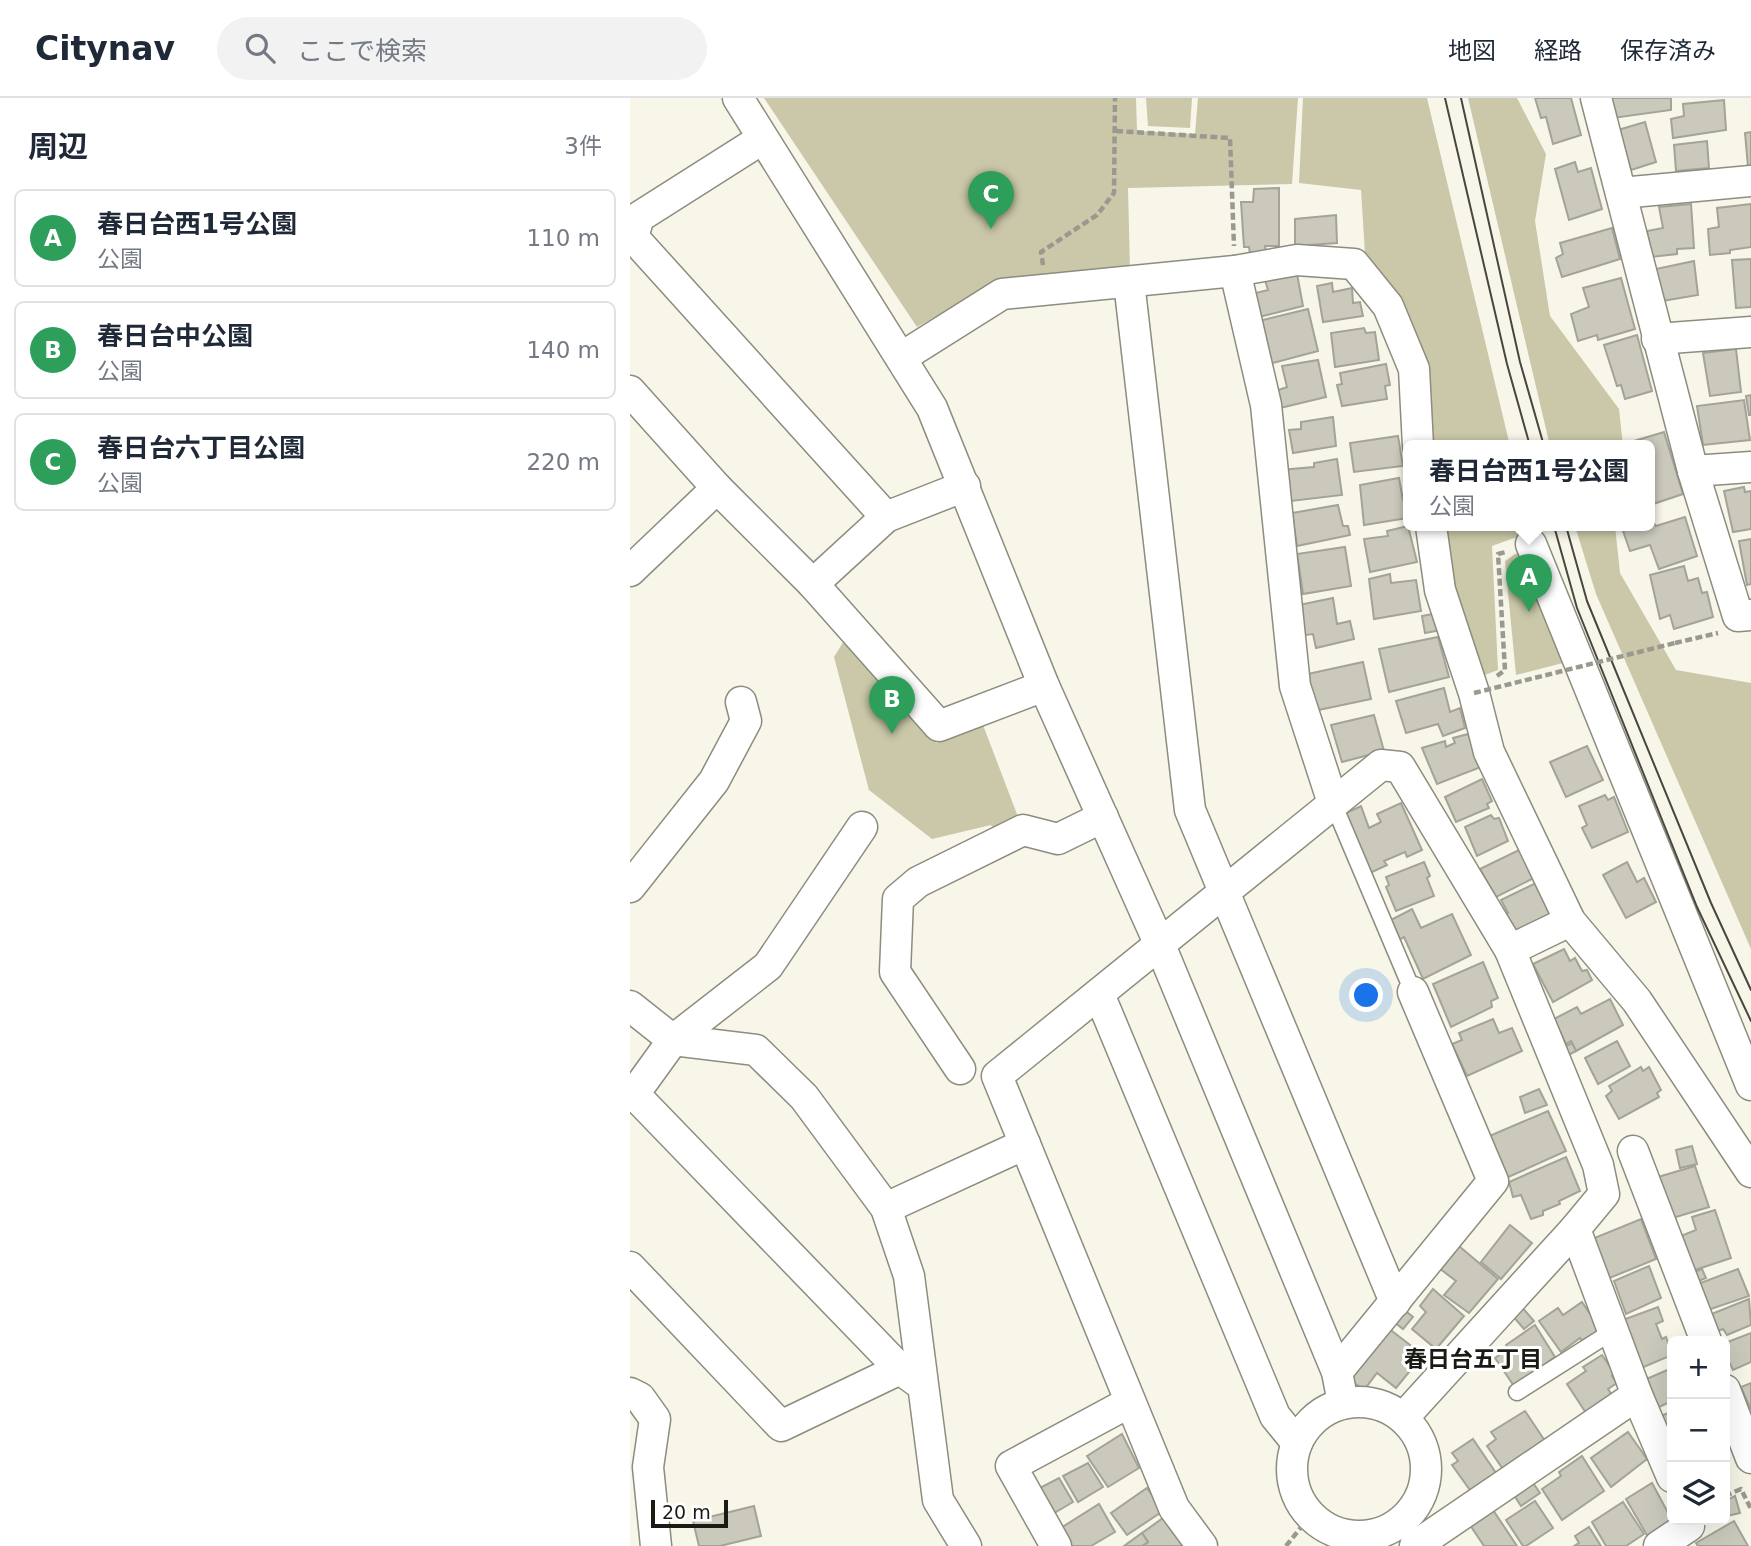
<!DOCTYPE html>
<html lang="ja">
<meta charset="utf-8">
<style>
body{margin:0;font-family:"DejaVu Sans","Noto Sans JP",sans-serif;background:#f2f2f3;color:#1f2937}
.controls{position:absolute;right:21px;bottom:21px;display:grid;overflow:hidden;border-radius:10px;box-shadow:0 7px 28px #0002}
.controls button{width:63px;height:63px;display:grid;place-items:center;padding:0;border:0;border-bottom:2px solid #e0e1e3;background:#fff;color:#1f2937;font:35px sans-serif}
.scale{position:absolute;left:21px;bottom:18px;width:77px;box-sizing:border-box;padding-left:7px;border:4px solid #1b1b16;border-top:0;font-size:19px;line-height:24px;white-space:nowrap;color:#1b1b16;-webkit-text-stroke:5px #fff;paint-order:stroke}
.you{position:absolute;left:737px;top:898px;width:24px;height:24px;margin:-18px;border:5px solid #fff;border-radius:50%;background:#1a73e8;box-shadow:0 0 0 10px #1a73e833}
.badge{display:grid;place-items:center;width:46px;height:46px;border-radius:50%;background:#2d78ab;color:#fff;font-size:23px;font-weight:700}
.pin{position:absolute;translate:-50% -58px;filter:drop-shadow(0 2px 4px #0008)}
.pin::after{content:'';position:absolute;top:37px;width:24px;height:21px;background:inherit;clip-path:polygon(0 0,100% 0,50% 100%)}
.popup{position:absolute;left:773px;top:342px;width:252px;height:91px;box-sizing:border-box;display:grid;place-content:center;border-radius:10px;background:#fff;filter:drop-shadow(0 2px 5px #0005);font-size:23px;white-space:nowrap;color:#747a83}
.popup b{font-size:26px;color:#1f2937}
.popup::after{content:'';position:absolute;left:50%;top:100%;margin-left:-14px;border:14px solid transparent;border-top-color:#fff}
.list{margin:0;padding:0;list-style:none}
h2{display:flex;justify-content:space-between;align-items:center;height:91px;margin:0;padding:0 28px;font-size:30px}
h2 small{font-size:23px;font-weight:400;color:#747a83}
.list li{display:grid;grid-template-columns:46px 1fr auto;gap:21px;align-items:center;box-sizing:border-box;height:98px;margin:0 14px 14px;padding:0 14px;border:2px solid #e0e1e3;border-radius:10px}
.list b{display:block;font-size:26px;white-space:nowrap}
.list p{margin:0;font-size:23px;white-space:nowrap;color:#747a83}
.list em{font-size:23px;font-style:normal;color:#747a83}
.icon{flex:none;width:38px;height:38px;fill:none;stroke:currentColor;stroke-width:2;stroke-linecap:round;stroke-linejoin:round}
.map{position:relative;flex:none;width:1121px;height:1448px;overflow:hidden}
header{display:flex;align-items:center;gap:42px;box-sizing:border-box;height:98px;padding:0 35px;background:#fff;border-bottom:2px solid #e0e1e3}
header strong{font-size:33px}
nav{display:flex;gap:38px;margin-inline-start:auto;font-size:24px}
.search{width:490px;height:63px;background:#f2f2f3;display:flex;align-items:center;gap:18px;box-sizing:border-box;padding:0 24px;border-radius:38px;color:#747a83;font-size:26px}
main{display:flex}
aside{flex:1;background:#fff}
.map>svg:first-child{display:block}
.green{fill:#cac8a8}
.building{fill:#cac9bc;stroke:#a4a397;stroke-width:2}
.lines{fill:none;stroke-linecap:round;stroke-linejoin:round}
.lane-casing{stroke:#8c8c7f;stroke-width:19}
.street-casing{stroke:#8c8c7f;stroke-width:33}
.path{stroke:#9a9990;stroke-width:4.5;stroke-dasharray:7 3.5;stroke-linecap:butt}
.lane{stroke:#fff;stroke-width:16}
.street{stroke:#fff;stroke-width:30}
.tram{stroke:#474740;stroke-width:2}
.path-bridge{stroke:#9a9990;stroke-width:4.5;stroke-dasharray:7 3.5;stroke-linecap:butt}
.labels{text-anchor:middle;stroke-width:6;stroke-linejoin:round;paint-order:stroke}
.neighbourhood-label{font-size:23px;font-weight:bold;fill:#1b1b16;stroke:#fff}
</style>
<header>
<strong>Citynav</strong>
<div class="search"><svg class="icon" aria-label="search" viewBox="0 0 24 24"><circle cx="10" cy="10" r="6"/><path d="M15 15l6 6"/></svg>ここで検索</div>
<nav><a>地図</a><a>経路</a><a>保存済み</a></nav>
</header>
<main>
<aside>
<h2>周辺<small>3件</small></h2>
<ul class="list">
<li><span class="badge" style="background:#2e9e5b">A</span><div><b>春日台西1号公園</b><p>公園</p></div><em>110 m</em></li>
<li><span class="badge" style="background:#2e9e5b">B</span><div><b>春日台中公園</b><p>公園</p></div><em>140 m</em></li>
<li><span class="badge" style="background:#2e9e5b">C</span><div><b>春日台六丁目公園</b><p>公園</p></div><em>220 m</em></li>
</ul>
</aside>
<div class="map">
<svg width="1121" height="1448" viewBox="0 0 1121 1448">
<rect width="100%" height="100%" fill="#f7f6e9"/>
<g class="green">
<path d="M134,0H506L507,33L565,36L568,0H668L662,86L498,90L500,172L370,182L287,229Z"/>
<path d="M516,0H562L560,30L518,28Z"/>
<path d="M673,0H797L880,348H796L736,172L731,92L669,85Z"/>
<path d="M838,0H887L916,56L905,123L920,218L989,311L993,348H920Z"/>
<path d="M811,428H900L901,434L862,448L868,572L847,580L821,483Z"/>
<path d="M945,428H985L990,475L1046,572L1121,585V851L966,496Z"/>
<path d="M895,454L937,564L886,577L875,463L885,456Z"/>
<path d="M215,541L306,645L353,627L390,724L369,737L361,727L302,741L239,692L204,559Z"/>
</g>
<g class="building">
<path d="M905,0H941L951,37L923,46L916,19L911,20Z"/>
<path d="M979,0H1041V12L983,20Z"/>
<path d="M1094,2L1096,32L1043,40L1041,21L1054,18L1053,6Z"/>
<path d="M1015,24L1026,64L1001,72L988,32Z"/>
<path d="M1121,34V68L1118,69L1115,35Z"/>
<path d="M1077,43L1079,70L1046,73L1044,47Z"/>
<path d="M945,64L948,74L961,70L972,111L939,122L925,71Z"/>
<path d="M649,90V148H635L636,154L620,156L619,149H614L611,104H623L624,91Z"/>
<path d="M1061,106L1064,150L1047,151V156L1021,159L1017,133L1033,130L1029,109Z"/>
<path d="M1121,106V149L1100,152V155L1080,157L1078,131L1089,129L1087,110Z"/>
<path d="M706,117L707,145L665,148V121Z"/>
<path d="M982,130L990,161L932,179L926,160L933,156L930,145Z"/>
<path d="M1121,161V209L1106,210L1102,162Z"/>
<path d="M1064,163L1068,197L1032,203L1026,171Z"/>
<path d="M667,176L673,208L625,220L618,197L638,192L635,182Z"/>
<path d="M991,180L1005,231L968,242L967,237L948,243L941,216L959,209L953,190Z"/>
<path d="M702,185L703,194L722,190L723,205L730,204L733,218L693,224L687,188Z"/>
<path d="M678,211L688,253L639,266L629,223Z"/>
<path d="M734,230L736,235L745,234L749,262L705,269L701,235Z"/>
<path d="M1007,237L1022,293L995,301L991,287L987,288L974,247Z"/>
<path d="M1106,251L1111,294L1080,298L1073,255Z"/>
<path d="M688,262L696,299L646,311L643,294L657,289L652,268Z"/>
<path d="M756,266L760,287L755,288L757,301L712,308L707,287L712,286L710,275Z"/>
<path d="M1121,297V317H1119L1116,298Z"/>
<path d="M1114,302L1120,342L1073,347L1067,308Z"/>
<path d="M703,319L706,348L663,355L659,332L671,331V324Z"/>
<path d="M1034,334L1053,396L1020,407V348H1005L1004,343Z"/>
<path d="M768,338L773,368L724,374L720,345Z"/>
<path d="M707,361L712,397L653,404L650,372L684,369V365Z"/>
<path d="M769,380L773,402L778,401V420L734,427L730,387Z"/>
<path d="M1114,389L1115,394L1121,393V431L1103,434L1094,393Z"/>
<path d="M708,407L713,428H718L720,437L667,448L662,415Z"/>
<path d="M1055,419L1067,458L1029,471L1020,447L1000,453L993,433L1010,428H1020V425L1023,424L1026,428Z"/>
<path d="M778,428L787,464L740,474L734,441L758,438L757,433Z"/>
<path d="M1121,441V486L1117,487L1109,443Z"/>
<path d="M715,449L721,488L673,496L667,456Z"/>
<path d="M1054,468L1058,483L1068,480L1072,495L1077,494L1083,519L1044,531L1040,517L1030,521L1020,477Z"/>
<path d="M760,476L761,485L786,482L791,513L744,521L739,481Z"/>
<path d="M703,500L707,526L720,523L724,541L686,550L683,536L668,538L664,508Z"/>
<path d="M808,515L811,532L795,535L792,518Z"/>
<path d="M808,539L819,579L759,594L749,551Z"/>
<path d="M733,564L741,601L679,614L673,577Z"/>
<path d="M814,590L820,614L830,610L835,630L813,638L808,626L776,635L766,603Z"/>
<path d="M744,617L754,653L712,664L701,627Z"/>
<path d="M838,636L851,669L807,686L792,650L815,643L816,649L825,645L823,640Z"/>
<path d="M957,648L973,682L936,699L920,664Z"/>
<path d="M852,681L862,703L857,706L859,710L826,724L815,699Z"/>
<path d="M975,697L978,702L984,699L998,734L962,750L952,730L957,727L949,708Z"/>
<path d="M771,705L792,752L777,759L775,754L754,763L757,767L738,776L712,717L731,708L739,730L751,724L747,716Z"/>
<path d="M861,717L864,721L869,720L878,743L847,758L835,729Z"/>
<path d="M893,750L906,779L866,799L850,771Z"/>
<path d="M794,764L800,778L797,780L804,798L766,813L756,789L759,787L756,779Z"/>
<path d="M997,764L1007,784L1014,780L1026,804L996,820L973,777Z"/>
<path d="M908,784L922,816L880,836L872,819L878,815L871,802Z"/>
<path d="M782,811L791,830L822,816L841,857L793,881L774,839L769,842L759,823Z"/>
<path d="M934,851L940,863L945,860L952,873L957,872L962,882L923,904L903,866Z"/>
<path d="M853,864L868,900L861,903L862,909L821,929L803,886Z"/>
<path d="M980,901L993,927L946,953L941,943L936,946L924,921L947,909L951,916Z"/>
<path d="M863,921L869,935L882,930L892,953L837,978L822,946L832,942L829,935Z"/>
<path d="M987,943L1000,968L968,986L955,960Z"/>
<path d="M942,945L946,953L933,960L928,952Z"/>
<path d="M1011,969L1013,973L1019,969L1031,992L1027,995L1029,999L989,1021L976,998L982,993L979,988Z"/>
<path d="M909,991L917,1007L895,1015L890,999Z"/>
<path d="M918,1013L936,1053L874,1081L857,1039Z"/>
<path d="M1062,1048L1067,1066L1050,1070L1046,1052Z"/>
<path d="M936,1059L950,1093L929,1103L930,1106L913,1113V1117L901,1121L891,1097L883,1099L879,1084Z"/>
<path d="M1065,1068L1079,1109L1036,1122L1028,1079Z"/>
<path d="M1085,1112L1101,1160L1059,1174L1046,1140L1066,1132L1062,1119Z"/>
<path d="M1011,1121L1026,1161L977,1181L962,1141Z"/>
<path d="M880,1127L902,1145L871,1181L851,1164Z"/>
<path d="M823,1143L868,1181L839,1215L814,1197L826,1183L805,1167Z"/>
<path d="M1019,1168L1031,1200L996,1216L984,1183Z"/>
<path d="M1072,1171L1076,1180L1059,1187L1055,1178Z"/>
<path d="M1108,1171L1119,1198L1075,1213L1065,1187Z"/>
<path d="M803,1191L834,1218L806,1251L782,1231L796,1214L790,1208Z"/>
<path d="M1119,1201L1121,1227L1097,1237L1093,1231L1080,1236L1074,1219Z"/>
<path d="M952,1204L971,1232L953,1244L950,1240L931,1254L909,1223L928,1210L933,1217Z"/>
<path d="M768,1207L783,1219L773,1231L759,1220Z"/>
<path d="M891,1208L904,1223L894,1231L882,1217Z"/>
<path d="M1028,1209L1033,1223L1026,1226L1032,1241L1036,1239L1042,1257L1009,1271L990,1223Z"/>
<path d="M905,1227L925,1259L884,1288L865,1260L878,1251L876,1247Z"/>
<path d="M758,1230L793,1257L766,1290L747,1275L734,1292L716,1279Z"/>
<path d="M1121,1235V1264L1103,1272L1095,1255V1245Z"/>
<path d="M972,1257L985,1276L982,1278L987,1285L978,1291L982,1297L958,1318L937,1286L956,1273L953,1269Z"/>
<path d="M1042,1270V1303L1025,1311L1014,1282Z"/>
<path d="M1121,1285V1312L1111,1289Z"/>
<path d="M895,1313L917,1346L875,1374L857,1348L866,1341L861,1334Z"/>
<path d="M1042,1313V1354L1029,1319Z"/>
<path d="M998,1334L1017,1361L981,1389L961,1360Z"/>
<path d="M492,1336L509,1370L478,1389L457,1358Z"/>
<path d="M843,1341L868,1378L842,1395L822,1367L828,1363L822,1355Z"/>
<path d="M952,1358L974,1393L932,1422L912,1391L931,1378L929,1374Z"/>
<path d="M458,1365L473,1389L448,1404L433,1378Z"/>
<path d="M429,1380L443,1404L421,1417L406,1392Z"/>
<path d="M901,1382L910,1395L891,1408L882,1394Z"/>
<path d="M1022,1385L1042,1422L1021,1444L996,1401Z"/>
<path d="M517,1390L533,1413L497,1437L481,1415Z"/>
<path d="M1105,1398L1110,1415L1097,1418L1095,1403Z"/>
<path d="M905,1403L923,1430L896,1448H893L876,1422Z"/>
<path d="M993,1404L1014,1436L996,1448H976L962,1424Z"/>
<path d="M469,1406L485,1434L461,1448H435L426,1433Z"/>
<path d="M124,1408L131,1438L90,1448H69L63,1423Z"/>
<path d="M863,1412L887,1448H854L840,1427Z"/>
<path d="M533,1420L553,1448H512L518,1444L512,1435Z"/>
<path d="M1104,1423L1118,1448H1068L1066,1445Z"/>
<path d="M959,1429L971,1448H944L949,1445L945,1438Z"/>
<path d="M512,1435L518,1444L512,1448H494Z"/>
</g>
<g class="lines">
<defs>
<g id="lane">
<path d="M703,705L783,894"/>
<path d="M887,1294L983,1233"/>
</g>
<g id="street">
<path d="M108,0L302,310L414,588L530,847L707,1274L713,1305"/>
<path d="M966,0L1063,373L1108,518L1121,517"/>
<path d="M132,41L9,119L3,139L256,419"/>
<path d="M991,95L1121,83"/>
<path d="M605,173L636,307L665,588L703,705"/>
<path d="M499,184L560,712L765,1204"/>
<path d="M1027,241L1121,234"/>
<path d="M272,259L372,196L605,173L667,162L724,166L758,208L784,271L788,348"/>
<path d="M0,293L87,390L183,486L309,628L414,588"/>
<path d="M1063,373L1121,369"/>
<path d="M801,428L810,492L844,595L859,654L940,823L1007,903L1121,1074"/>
<path d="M901,446L1121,987"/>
<path d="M0,473L87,390"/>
<path d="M183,486L256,419L335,388"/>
<path d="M232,729L138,868L43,942L4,996L270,1271L292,1287"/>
<path d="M0,789L84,683L116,623L111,604"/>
<path d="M880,852L940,823"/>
<path d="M469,896L645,1318L667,1345"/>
<path d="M0,908L43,942L126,952L174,999L256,1110L279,1178L308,1402L336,1448"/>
<path d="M330,971L265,874L268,801L288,784L393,732L428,741L473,719"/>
<path d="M1003,1053L1076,1243"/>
<path d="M256,1110L395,1046"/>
<path d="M945,1131L1007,1297L1042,1379"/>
<path d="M0,1169L151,1328L270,1271"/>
<path d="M707,1274L863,1083L783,894"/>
<path d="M1095,1292L1121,1360"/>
<path d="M0,1295L10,1300L25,1321L18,1369L26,1448"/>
<circle cx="729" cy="1371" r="67"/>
<path d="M426,1448L381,1368L500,1304"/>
<path d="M572,1448L544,1410L367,978L751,667L770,669L880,852L968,1067L974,1096L945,1131L773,1320"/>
<path d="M785,1448L1007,1297"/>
<path d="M1029,1448L1059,1428L1058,1422"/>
</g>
</defs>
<use href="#lane" class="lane-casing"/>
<use href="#street" class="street-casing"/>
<g class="path">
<path d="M486,33L600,40L604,148"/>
<path d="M413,167L411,154L467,117L484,95L485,0"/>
<path d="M1045,545L1088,535"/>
<path d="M867,578L875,572L868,456L876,454"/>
<path d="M1095,1398L1111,1391L1121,1411"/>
<path d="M656,1448L680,1418"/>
</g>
<use href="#lane" class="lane"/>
<use href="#street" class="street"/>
<g class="tram">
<path d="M815,0L877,266L900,348"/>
<path d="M831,0L890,264L914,348"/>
<path d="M924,428L947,510L1067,809L1121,923"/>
<path d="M936,428L957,503L1081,805L1121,892"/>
</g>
<path class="path-bridge" d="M844,595L1045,545"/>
</g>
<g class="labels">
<g class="neighbourhood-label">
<text x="843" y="1269">春日台五丁目</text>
</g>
</g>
</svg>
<div class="controls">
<button>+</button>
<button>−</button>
<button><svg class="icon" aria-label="layers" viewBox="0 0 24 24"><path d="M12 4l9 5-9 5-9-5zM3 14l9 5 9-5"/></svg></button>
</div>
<div class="scale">20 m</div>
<div class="you"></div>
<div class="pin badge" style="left:899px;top:514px;background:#2e9e5b">A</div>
<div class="popup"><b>春日台西1号公園</b>公園</div>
<div class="pin badge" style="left:262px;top:636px;background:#2e9e5b">B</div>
<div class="pin badge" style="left:361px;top:131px;background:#2e9e5b">C</div>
</div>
</main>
